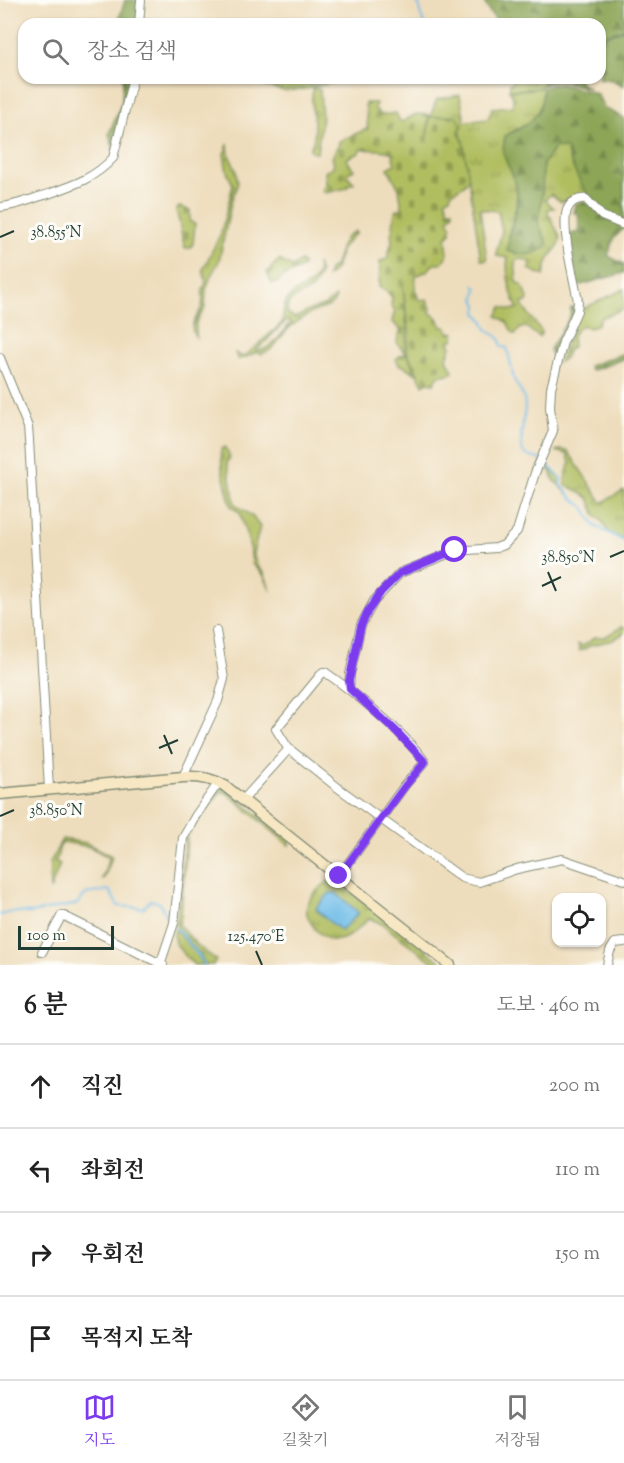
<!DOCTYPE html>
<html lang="ko">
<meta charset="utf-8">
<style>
body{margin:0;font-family:"Sorts Mill Goudy","Noto Serif KR",serif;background:#f2f2f2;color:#222}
.controls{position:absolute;right:18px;bottom:18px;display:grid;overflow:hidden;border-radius:12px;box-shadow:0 2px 4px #0004}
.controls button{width:54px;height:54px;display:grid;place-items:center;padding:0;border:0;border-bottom:2px solid #e0e0e0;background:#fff;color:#222;font:30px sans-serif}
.scale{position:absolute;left:18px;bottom:15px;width:96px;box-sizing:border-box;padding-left:6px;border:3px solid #1f3d34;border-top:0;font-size:16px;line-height:21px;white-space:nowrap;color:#1f3d34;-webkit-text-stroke:4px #fdfcf7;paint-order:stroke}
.stop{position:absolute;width:18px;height:18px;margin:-14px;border:4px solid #7c3aed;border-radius:50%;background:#fff}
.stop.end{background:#7c3aed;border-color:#fff;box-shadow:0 2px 6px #0008}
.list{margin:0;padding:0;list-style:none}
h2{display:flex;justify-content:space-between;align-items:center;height:78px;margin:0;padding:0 24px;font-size:26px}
h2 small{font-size:20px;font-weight:400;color:#767676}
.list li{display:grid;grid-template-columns:39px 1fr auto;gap:18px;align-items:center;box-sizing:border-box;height:84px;padding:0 24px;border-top:2px solid #e0e0e0}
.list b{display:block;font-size:22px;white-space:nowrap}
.list em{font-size:20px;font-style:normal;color:#767676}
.icon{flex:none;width:33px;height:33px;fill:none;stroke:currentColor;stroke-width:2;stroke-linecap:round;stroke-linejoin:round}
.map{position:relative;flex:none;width:624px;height:965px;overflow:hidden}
.search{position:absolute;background:#fff;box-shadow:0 2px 4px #0004;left:18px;right:18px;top:18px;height:66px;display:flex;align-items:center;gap:15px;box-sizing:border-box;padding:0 21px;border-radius:18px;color:#767676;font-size:22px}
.sheet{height:414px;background:#fff}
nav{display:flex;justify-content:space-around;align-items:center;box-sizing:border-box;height:84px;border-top:2px solid #e0e0e0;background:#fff;font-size:16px;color:#767676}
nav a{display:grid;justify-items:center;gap:3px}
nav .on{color:#7c3aed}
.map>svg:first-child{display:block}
.grass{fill:url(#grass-tufts);stroke:#687e4a;stroke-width:1.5;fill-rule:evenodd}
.forest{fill:url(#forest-firs);stroke:#567145;stroke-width:1.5}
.cemetery{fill:url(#cemetery-stones);stroke:#687e4a;stroke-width:1.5}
.water{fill:#6ebce8;stroke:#467c8e;stroke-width:1.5}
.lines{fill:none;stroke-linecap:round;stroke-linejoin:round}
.stream{stroke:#6ebce8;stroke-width:2}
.street-casing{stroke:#868d78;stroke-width:10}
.secondary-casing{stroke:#868d78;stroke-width:13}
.street{stroke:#fff;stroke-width:8}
.secondary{stroke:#f7e8c3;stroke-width:10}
.route{stroke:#7c3aed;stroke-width:8}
.ticks{fill:none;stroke:#1f3d34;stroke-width:2}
.ticks-label{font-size:15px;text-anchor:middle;fill:#1f3d34;stroke:#fdfcf7;stroke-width:6;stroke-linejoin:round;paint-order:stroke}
</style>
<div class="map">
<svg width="624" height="965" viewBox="0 0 624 965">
<defs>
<pattern id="grass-tufts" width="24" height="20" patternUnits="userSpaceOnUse" patternTransform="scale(1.5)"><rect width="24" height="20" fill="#b1be60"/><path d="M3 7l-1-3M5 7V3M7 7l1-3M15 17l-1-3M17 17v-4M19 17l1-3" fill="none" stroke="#8f9c50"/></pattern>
<pattern id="forest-firs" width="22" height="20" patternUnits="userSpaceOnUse" patternTransform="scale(1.5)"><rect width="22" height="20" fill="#8ca556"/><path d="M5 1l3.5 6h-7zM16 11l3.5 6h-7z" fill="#728848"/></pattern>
<pattern id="cemetery-stones" width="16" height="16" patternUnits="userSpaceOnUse" patternTransform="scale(1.5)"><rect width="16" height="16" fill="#b1be60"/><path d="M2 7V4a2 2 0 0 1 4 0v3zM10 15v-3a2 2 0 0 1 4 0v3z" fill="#8f9c50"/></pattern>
</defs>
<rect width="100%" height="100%" fill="#fdfcf7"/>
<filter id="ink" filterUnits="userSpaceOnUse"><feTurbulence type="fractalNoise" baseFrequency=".0167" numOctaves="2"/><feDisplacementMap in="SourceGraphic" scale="12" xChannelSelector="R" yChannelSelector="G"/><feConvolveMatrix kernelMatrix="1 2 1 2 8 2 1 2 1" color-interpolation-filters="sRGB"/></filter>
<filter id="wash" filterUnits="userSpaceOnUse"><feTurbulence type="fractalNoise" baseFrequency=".008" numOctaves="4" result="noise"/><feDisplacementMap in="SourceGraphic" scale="24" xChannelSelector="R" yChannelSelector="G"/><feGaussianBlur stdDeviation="1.35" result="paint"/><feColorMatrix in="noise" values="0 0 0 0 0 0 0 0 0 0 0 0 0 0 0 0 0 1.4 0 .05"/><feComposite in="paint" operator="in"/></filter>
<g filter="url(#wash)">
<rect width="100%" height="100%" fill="#eeddbc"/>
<g class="grass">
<path d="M317,78H351L318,86L308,81Z"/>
<path d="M517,78H543V85L538,88L509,90L510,84Z"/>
<path d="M307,83L320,90L322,117L317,153L311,152L310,148C322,130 306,107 314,88L284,91L260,85Z"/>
<path d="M543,88C543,117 529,124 505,136L503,154L511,169L517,190L516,206L508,236L548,244L538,222L542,198L543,164L555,147L566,148C571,166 581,180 589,196H579L561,202L551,194L545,200L554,208L548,209L549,217H551C552,226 561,232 560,240C560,246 553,251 550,257C546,263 545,269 544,276L529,269L531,263L524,259L516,260L515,263L517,282L522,285L528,298L527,302L522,303L523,307L542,332L539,337L526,327L521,328L515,334L512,332L507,322L497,316L502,307L511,310L518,308C511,297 505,271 508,258L497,256L496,253L502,231L498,211L480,209L487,260H481L463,141C459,132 460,124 455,116L430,117L437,99L460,95L465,122L488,119L492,108L513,106V98L510,91Z"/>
<path d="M228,144L229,155L236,170L238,183L232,199L219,261L211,276L206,290L205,308L196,322V337C186,324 199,318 202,306C205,294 199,296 206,282L203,269L221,233L233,185L227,172L224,154Z"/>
<path d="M356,231V235H353L341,250L336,269L327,277L329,270L334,267C340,254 340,236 356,231Z"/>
<path d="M317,264L320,273C318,279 315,286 310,290C299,298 287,296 287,313L295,318L310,310L324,306L335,297L336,298C332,308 323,308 313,312C307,315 300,320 294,324C283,330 278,348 264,353C257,356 262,352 255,353C248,355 246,360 238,359L235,353L243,357C257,347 269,334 282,323C284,316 282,307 287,300C297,286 310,291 318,272ZM287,320L291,322C284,332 269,352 256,351Z"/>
<path d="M624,289V309L600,318L598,324L589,328L583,325L577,329L572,335L573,347L568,349L565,358L559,362L578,311Z"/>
<path d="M225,447L230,457L227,463L235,504L252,516L260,527L253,553L257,566L264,573L271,591L264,576L252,564L250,547L240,513L231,506L222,469L221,449Z"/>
<path d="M560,450L568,451L602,503L624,490V540L608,532L602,521L596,516L589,498L573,488L566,486L565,479L570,462L567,454L555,451Z"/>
<path d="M542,461L561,479L560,484L568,494L554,480L549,469L538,471Z"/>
<path d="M621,627L624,628V633L613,640L592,645L580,651L578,644L583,646L595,637H605Z"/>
<path d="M222,786L291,841L289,845L228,794L222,791L191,829L187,836L181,916L179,925L197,945L216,960L213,965H205L201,956L176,927L186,837Z"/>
<path d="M62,839L86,843L110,855L112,857L104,878L102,880L109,857L90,847L63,842C57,847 60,855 55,861L60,864L50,890V863Z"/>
<path d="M333,878L445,965H437L382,924L369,918C360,927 351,937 339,940C324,944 303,920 307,906C311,894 323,885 333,878ZM317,911L358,914L341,930Z"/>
<path d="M175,929L199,957L203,965H194C184,954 170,944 175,929Z"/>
</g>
<g class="forest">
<path d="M125,0H139L137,24H122L118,22Z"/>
<path d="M483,0H624V29L600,36V24H527L523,20L519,24H500L491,14Z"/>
<path d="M624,30V86L612,80L597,78H600V37Z"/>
<path d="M123,78H131L113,147L109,134L122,102Z"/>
<path d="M543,78H579L580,83L590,89L558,79L543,85Z"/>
<path d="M557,83L597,94L604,108L624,118V223C617,219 608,216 602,211C586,197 572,169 566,149L555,147L543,164L542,198L538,222L548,244C534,257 525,257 507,251C509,231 519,211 517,190C516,177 507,167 504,155C502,150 504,142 505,136C530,124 543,117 543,88Z"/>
<path d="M583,201L624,228L614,238L608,256L624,264V273L577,286L569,234L580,232L578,213H574L576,204Z"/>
<path d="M576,307L554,363L550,349L570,317L571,308Z"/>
<path d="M624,353V359C611,362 603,369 590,370L589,366Z"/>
</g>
<g class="cemetery">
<path d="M365,103H376L375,109L381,115L396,113L400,121L402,122L416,114L429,115L427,136L430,117L455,116L463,125L459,132L463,141L469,179L464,185L451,193L450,197L445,200L449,210H453V214L448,220L452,226L450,230L452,232L446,238L448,254L441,264H434L427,271L416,276L415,289L419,300L427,299L431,308L430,313L438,318L442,327H446L449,332L455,333L453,340L448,341L451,346L447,359L453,371L452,373L438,376L434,383L428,382L423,385L407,351L409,331L403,287L407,329L405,351L418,375L404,366L399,365L396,359L401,355L406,354L397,343L398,335L401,331L392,321L395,310L391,306L392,297L385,290L379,287L380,261L387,259L392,241L391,234C395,227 392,218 396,210L402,209L399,189L388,168L395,164L393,157L394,154C388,149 371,150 361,149L358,154L353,155L346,159L354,170L348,173L347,175L354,183L348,185L347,188L326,193L322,191L326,183L325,171L332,168L334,163L332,158L337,147L338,148L339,141L367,129C369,120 365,112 365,103Z"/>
<path d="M179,207L190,210V222L195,224L193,244L190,248H185C181,235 180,223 176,210Z"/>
<path d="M279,260L292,267L301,261L304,265L303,267L281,278L277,283H271L267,272Z"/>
</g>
<path class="water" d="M330,893H336L358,912V914L341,930L326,919L316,908Z"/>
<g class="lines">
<g class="stream">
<path d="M415,0L420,7V13L424,24"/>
<path d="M474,285L477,289L475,299L478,305L477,313L483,320L487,329L500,339L501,346L507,348C510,357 511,369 514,379C519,391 525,392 525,408C524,418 518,446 524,453C528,458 536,457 541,460C549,465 555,472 561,479L560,484L572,498L584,507L595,526L624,541"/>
<path d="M0,915L12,912L31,913L77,904L86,894L109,890L118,906L143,908L151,900L160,903L171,925"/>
<path d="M176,928L200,957L204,965"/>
</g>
</g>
</g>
<g filter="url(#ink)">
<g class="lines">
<defs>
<g id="street">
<path d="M139,24L141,0"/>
<path d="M0,207C16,206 30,199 45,195C71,186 94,179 113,158L133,78"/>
<path d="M0,358L28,427L29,440L49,789"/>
<path d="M349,689L350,674L361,625L374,601L400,573L455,551L496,548L504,545L517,531L535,473L553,431L550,407L551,388L563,342L577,311L578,301C574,280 561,229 567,210C570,202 578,198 586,199L602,216L624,225"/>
<path d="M288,748L337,787L462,878L479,882L517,869L562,859L624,880"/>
<path d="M183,777L218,701L224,679L216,631"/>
<path d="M243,800L287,751L288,748L276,729L323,672H325C355,693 404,732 425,762L405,785L339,876"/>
<path d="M42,952L62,915L163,965"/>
<path d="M160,965L174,923L183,838L196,815L219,782"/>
<path d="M607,965L610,951L615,943L624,942"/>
</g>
<path id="secondary" d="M0,794L183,777C198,776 211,778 225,786L450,965"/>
</defs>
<use href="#street" class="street-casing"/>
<use href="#secondary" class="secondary-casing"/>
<use href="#street" class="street"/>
<use href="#secondary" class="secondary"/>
</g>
</g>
<g class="lines" filter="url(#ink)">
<path class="route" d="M339,876L405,786L425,762L396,731L350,689L349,681L361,626L368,611L381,592L400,573L455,550"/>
</g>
<path class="ticks" d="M0,237L14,231M610,557L624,551M548,572L556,591M542,586L561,577M164,735L172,754M159,748L178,740M0,816L14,810M256,951L262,965"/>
<g class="ticks-label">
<text x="56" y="237">38.855°N</text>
<text x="568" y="562">38.850°N</text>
<text x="56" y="815">38.850°N</text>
<text x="256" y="941">125.470°E</text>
</g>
</svg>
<div class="controls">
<button><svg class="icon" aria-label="locate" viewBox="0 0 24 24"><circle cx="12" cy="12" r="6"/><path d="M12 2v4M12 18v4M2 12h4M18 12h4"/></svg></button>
</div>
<div class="scale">100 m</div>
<div class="stop" style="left:455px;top:550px"></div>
<div class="stop end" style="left:339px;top:876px"></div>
<div class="search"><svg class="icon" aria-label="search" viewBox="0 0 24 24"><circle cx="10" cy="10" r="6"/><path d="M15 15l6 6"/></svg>장소 검색</div>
</div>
<section class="sheet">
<h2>6 분<small>도보 · 460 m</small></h2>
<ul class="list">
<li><svg class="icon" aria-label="ahead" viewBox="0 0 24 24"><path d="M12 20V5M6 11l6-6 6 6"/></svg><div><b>직진</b></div><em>200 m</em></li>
<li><svg class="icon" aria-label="left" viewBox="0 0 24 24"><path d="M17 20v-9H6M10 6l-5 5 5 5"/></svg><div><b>좌회전</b></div><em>110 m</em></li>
<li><svg class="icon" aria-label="right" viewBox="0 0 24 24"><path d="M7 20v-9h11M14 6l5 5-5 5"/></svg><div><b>우회전</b></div><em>150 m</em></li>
<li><svg class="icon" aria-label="arrive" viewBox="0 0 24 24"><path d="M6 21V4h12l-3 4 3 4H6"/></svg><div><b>목적지 도착</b></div></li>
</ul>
</section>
<nav>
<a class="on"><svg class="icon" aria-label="map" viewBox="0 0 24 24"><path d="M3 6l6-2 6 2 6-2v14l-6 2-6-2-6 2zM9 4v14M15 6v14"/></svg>지도</a>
<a><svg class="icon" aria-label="directions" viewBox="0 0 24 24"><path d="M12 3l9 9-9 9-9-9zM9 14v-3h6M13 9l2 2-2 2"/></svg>길찾기</a>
<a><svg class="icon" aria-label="saved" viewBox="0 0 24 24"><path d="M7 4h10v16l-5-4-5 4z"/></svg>저장됨</a>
</nav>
